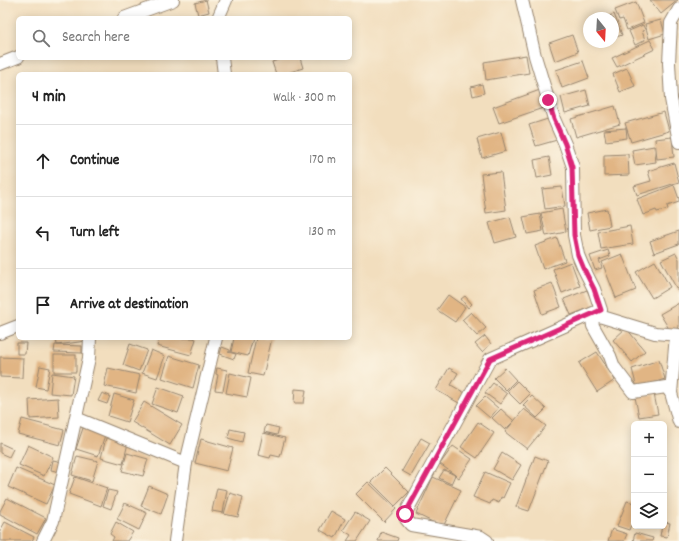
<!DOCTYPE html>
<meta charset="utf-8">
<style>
body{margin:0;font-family:Dekko,sans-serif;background:#f6f6f6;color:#222}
.controls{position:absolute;right:12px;bottom:12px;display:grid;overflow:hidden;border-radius:6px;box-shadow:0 2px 10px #0003}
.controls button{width:36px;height:36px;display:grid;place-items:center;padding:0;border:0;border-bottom:1px solid #e0e0e0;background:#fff;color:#222;font:20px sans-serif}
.compass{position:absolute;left:583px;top:12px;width:36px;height:36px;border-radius:50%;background:#fff;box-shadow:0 2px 10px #0003;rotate:162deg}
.stop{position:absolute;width:12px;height:12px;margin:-9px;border:3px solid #db2777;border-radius:50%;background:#fff}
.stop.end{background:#db2777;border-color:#fff;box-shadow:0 1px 4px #0008}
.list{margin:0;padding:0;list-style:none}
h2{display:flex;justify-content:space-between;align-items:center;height:52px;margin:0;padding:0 16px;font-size:17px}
h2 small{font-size:13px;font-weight:400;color:#767676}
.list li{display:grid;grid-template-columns:26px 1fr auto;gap:12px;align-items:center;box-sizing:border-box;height:72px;padding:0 16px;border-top:1px solid #e0e0e0}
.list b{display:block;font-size:15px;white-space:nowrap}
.list em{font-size:13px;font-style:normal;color:#767676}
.icon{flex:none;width:22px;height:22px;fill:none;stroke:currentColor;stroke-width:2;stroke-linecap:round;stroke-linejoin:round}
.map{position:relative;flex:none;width:679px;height:541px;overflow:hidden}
.search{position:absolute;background:#fff;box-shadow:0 2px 10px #0003;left:16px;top:16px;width:336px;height:44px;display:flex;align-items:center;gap:10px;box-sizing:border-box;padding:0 14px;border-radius:6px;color:#767676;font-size:15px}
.panel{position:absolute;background:#fff;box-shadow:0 2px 10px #0003;left:16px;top:72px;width:336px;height:268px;border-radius:6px}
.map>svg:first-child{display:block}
.building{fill:#e1b584}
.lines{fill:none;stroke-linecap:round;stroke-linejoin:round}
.minor-casing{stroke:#96846e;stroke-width:14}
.minor{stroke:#fff;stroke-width:12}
.route{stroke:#db2777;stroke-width:5}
</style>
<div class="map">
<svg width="679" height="541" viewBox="0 0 679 541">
<rect width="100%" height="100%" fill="#fcf5e5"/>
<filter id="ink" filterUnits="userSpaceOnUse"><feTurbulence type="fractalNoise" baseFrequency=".025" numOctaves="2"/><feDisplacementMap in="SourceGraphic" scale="8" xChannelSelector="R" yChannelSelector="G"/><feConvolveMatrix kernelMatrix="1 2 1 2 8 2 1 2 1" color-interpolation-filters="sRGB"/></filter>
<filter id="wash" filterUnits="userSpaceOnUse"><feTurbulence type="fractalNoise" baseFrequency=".012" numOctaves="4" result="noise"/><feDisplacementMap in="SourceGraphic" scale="16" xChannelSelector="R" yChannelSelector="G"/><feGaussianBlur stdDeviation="0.9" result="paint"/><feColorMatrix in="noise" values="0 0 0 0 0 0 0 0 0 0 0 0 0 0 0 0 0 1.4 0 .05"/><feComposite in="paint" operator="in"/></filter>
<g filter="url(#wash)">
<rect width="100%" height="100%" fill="#f2debe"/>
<g id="blocks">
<g class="building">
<path d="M206,0L209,12L198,15L195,3Z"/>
<path d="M650,0H678L661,14Z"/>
<path d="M636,2L644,23L627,30L623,19L619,20L615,10Z"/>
<path d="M614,14L622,35L613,38V18H605Z"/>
<path d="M661,20L665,34L649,39L645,24Z"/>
<path d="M643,25L645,30L642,31L645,40L635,45L629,31Z"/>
<path d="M572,35L578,52L555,61L549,43Z"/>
<path d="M650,40L655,49L617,67L612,58Z"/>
<path d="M526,55L529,73L486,80L484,62Z"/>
<path d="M284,58H300L303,68L284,74H276L272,62Z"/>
<path d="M583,61L589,78L562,88L556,70Z"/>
<path d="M627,68L635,86L620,92L613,74Z"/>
<path d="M482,84L484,93L473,96L471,87Z"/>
<path d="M540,90L546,107L499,123L493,107Z"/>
<path d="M586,90L590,106L565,113L561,97Z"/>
<path d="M615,106L620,124L576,137L571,119Z"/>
<path d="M664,112L669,131L631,142L625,123Z"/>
<path d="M551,118L557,140L536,146L529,125Z"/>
<path d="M626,128L627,138L606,141L604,130Z"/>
<path d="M501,132L506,151L482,158L477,139Z"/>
<path d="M672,137L674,157L657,159L655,139Z"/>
<path d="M654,146L656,162L635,165L632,150Z"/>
<path d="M628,154L629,175L604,176V155Z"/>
<path d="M549,157L552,175L537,178L534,160Z"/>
<path d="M674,163L679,182L637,195L634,186L651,181L648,171Z"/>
<path d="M501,172L506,210L486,213L481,174Z"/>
<path d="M674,185L679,199V202L667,206L668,209L657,212L656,210L643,215L637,199Z"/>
<path d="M562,187L565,206L545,209L542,189Z"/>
<path d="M562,209L566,232L546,236L541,213Z"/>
<path d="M607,209L610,226L590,230L587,213Z"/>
<path d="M540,214L543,231L527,234L523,217Z"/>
<path d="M510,217L516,237L495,243L489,223Z"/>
<path d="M630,226L633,244L601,249L598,232Z"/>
<path d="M679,231V244L654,253L650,241Z"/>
<path d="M557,238L565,261L543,269L535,246Z"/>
<path d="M608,250L610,256L599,260L602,268L595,270L590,256Z"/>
<path d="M676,253L679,259V293L661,260Z"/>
<path d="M622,254L636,290L616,298L602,262Z"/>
<path d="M655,261L670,287L652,298L636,272Z"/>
<path d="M571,262L580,286L562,293L553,269Z"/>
<path d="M552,283L561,307L542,314L534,290Z"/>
<path d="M587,290L594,306L571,315L564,299Z"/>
<path d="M448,295L465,307L455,322L437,310Z"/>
<path d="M465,296L472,304L468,308L461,299Z"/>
<path d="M679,303V327L671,332L660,314Z"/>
<path d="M471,312L486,328L477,336L462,320Z"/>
<path d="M626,328L645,351L632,362L613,340Z"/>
<path d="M485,336L491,344L482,352L475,344Z"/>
<path d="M56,338H86V341L57,345Z"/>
<path d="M159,338H193L196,339L191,355L157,346Z"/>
<path d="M234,338H253L248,356L231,352Z"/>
<path d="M256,338H272L263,376L248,373Z"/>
<path d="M17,343H26L25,354H17Z"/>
<path d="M130,344L147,350L139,371L123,365Z"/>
<path d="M55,345L82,346V353L54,352Z"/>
<path d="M222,347L230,350V352H228L236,354L234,359L220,354Z"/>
<path d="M151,350L165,356L157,378L142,373Z"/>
<path d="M597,352L615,380L597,392L579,363Z"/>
<rect x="54" y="355" width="22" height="17"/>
<path d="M169,356L199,365L193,388L162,378Z"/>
<path d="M0,357L23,358L22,378L0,377Z"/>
<path d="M659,360L665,379L637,388L632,369Z"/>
<path d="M40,366L50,368L46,389L36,387Z"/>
<path d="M108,368L140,375L136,393L104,386Z"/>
<path d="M217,368L227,370L223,391L215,390L218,375L216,374Z"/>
<path d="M449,368L458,373L451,385L465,393L459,403L436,390Z"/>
<path d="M505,368L516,380L506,390L494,378Z"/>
<path d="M52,373L74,376L71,395L50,393Z"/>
<path d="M230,373L251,378L247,397L226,393Z"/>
<path d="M517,381L530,394L520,404L507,391Z"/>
<path d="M493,383L507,394L500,404L485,393Z"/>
<path d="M158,387L184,396L178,413L152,404Z"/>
<path d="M295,389L306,390L304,403H294Z"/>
<path d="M102,393L110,396L107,404L98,401Z"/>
<path d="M114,394L134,400L127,422L108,416Z"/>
<path d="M654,394L658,414L639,417L635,397Z"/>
<path d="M532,396L546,409L537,418L523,405Z"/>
<path d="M485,397L498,408L490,418L476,406Z"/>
<path d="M58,398L59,417L30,419L29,400Z"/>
<path d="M144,402L182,425L170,445L132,422Z"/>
<path d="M501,409L514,421L505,430L492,418Z"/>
<path d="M524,409L546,426L527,449L505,432Z"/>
<path d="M22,419L64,430L60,445L18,434Z"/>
<path d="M478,422L494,433L477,458L461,447Z"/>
<path d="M266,425L279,428L277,435L264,432Z"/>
<path d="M83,428L105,435L98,456L76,449Z"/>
<path d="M230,429L244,432L242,442L228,438Z"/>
<path d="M263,433L285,438L280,457L271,455L270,458L258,455Z"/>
<path d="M106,438L128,443L123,464L101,458Z"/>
<path d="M421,438L430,443L411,476L402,471Z"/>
<path d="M201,439L233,448L227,471L195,463Z"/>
<path d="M0,443L13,449L9,457L0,453Z"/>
<path d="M28,445L53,457L44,476L19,465Z"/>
<path d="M453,446L472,459L459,478L440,464Z"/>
<path d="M127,453L148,459L143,476L122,471Z"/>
<path d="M502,453L521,465L512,480L493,469Z"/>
<path d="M77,456L98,461L92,481L72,475Z"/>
<path d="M535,456L548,461L529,511L516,507Z"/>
<path d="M53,460L62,462L60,472L51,470Z"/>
<path d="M16,468L55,485L46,504L8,487Z"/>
<path d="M385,468L409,492L395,506L371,482Z"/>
<path d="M444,470L455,475L451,484L439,478Z"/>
<path d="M485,472L510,483L503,498L501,497L499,503L492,500L490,504L473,497Z"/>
<path d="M75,477L107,488L101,506L69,494Z"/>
<path d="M433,477L461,490L443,527L416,514Z"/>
<path d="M368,482L396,509L384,522L356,494Z"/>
<path d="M149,486L168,494L161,514L141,506Z"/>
<path d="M217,488L227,490L223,513L212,511Z"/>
<path d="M108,490L117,492L111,509L103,506Z"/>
<path d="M230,493L243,497L238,517L224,514Z"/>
<path d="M7,498L46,518L37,534L0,514V511Z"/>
<path d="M627,501L634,503V517L629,530L617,526Z"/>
<path d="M125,503L147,513L139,530L117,519Z"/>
<path d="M331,511L345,519L335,538L320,530Z"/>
<path d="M355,512L370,521L357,541H347L351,535L343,530Z"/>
<path d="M5,522L34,537L32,541H0V531Z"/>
<path d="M116,522L133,532L127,541H112L114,537L110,534Z"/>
<path d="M664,522L670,523L667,537L660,536L662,526H664Z"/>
<path d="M612,529L627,534L624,541H608Z"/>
<path d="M381,532L398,538L397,541H378Z"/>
<path d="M635,533L653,538L652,541H633Z"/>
</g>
</g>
</g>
<g filter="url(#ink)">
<use href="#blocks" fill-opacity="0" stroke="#96846e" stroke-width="1"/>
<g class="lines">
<defs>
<g id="minor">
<path d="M522,0L535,56L554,119L565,144L573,167L574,235L578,255L583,267L594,289L601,310L592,319L593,326L610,356L614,367L633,392L666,387L671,393L679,422"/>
<path d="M679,9L671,23L669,63L671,99L679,142"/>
<path d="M124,18L173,0"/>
<path d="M220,18L219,16L226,0"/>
<path d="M222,58L224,74"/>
<path d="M0,64L18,57"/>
<path d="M596,315L655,333L679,335"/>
<path d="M0,333L18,326"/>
<path d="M671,393L676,335"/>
<path d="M76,418L186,463"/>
<path d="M43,541L53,521L89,358L90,338"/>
<path d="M175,541L186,463L216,338"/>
<path d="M487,541L481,537L411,525L406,519L405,514L490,359L598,311"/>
</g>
</defs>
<use href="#minor" class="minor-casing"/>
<use href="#minor" class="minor"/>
</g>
</g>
<g class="lines" filter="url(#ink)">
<path class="route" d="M405,514L490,359L601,310L594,289L583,267L578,255L574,235L572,167L565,144L554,119L548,100"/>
</g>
</svg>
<div class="controls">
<button>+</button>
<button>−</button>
<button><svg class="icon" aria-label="layers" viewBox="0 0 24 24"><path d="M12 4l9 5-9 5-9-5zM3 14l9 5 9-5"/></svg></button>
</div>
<svg class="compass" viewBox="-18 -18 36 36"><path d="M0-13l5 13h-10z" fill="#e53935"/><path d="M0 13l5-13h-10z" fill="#767676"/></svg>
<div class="stop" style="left:405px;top:514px"></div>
<div class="stop end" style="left:548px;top:100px"></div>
<div class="search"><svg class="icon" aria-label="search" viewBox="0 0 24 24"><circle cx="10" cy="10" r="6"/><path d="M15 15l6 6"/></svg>Search here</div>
<section class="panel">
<h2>4 min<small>Walk · 300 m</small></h2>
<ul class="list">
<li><svg class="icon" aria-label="ahead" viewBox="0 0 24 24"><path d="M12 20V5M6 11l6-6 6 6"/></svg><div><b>Continue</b></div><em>170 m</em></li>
<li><svg class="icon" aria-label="left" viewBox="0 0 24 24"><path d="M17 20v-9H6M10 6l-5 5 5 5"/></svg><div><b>Turn left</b></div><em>130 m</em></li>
<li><svg class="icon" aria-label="arrive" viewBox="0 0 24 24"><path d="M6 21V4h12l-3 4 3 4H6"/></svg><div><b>Arrive at destination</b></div></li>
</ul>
</section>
</div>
